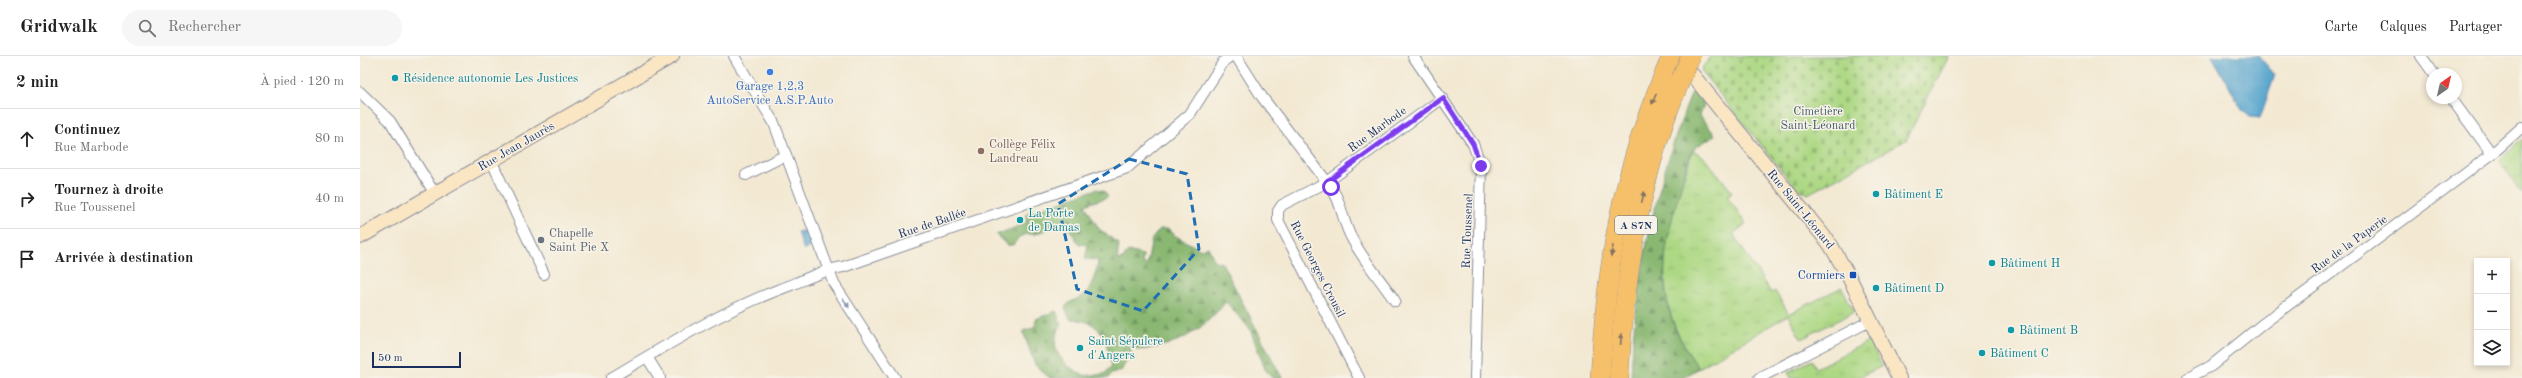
<!DOCTYPE html>
<html lang="fr">
<meta charset="utf-8">
<style>
body{margin:0;font-family:"Old Standard TT",serif;background:#f6f6f6;color:#222}
.controls{position:absolute;right:12px;bottom:12px;display:grid;overflow:hidden;border-radius:0px;box-shadow:0 2px 6px #0003}
.controls button{width:36px;height:36px;display:grid;place-items:center;padding:0;border:0;border-bottom:1px solid #e0e0e0;background:#fff;color:#222;font:20px sans-serif}
.compass{position:absolute;left:2066px;top:12px;width:36px;height:36px;border-radius:50%;background:#fff;box-shadow:0 2px 6px #0003;rotate:34deg}
.scale{position:absolute;left:12px;bottom:10px;width:89px;box-sizing:border-box;padding-left:4px;border:2px solid #1b2f5e;border-top:0;font-size:11px;line-height:14px;white-space:nowrap;color:#1b2f5e;-webkit-text-stroke:3px #f7f3e8;paint-order:stroke}
.stop{position:absolute;width:12px;height:12px;margin:-9px;border:3px solid #7c3aed;border-radius:50%;background:#fff}
.stop.end{background:#7c3aed;border-color:#fff;box-shadow:0 1px 4px #0008}
.list{margin:0;padding:0;list-style:none}
h2{display:flex;justify-content:space-between;align-items:center;height:52px;margin:0;padding:0 16px;font-size:17px}
h2 small{font-size:13px;font-weight:400;color:#767676}
.list li{display:grid;grid-template-columns:26px 1fr auto;gap:12px;align-items:center;box-sizing:border-box;height:60px;padding:0 16px;border-top:1px solid #e0e0e0}
.list b{display:block;font-size:15px;white-space:nowrap}
.list p{margin:0;font-size:13px;white-space:nowrap;color:#767676}
.list em{font-size:13px;font-style:normal;color:#767676}
.icon{flex:none;width:22px;height:22px;fill:none;stroke:currentColor;stroke-width:2;stroke-linecap:round;stroke-linejoin:round}
.map{position:relative;flex:none;width:2162px;height:322px;overflow:hidden}
header{display:flex;align-items:center;gap:24px;box-sizing:border-box;height:56px;padding:0 20px;background:#fff;border-bottom:1px solid #e0e0e0}
header strong{font-size:19px}
nav{display:flex;gap:22px;margin-inline-start:auto;font-size:14px}
.search{width:280px;height:36px;background:#f6f6f6;display:flex;align-items:center;gap:10px;box-sizing:border-box;padding:0 14px;border-radius:22px;color:#767676;font-size:15px}
main{display:flex}
aside{flex:1;background:#fff}
.map>svg:first-child{display:block}
.grass{fill:url(#grass-tufts);stroke:#648471}
.forest{fill:url(#forest-firs);stroke:#527468}
.cemetery{fill:url(#cemetery-stones);stroke:#648471}
.park{fill:url(#park-crowns);stroke:#648471}
.water{fill:#53a3cd;stroke:#376996}
.lines{fill:none;stroke-linecap:round;stroke-linejoin:round}
.street-casing{stroke:#878c98;stroke-width:12}
.secondary-casing{stroke:#878c98;stroke-width:16}
.highway-casing{stroke:#878c98;stroke-width:20}
.street{stroke:#fff;stroke-width:10}
.secondary{stroke:#fbe6c4;stroke-width:14}
.highway{stroke:#f6c06b;stroke-width:19}
.highway-bridge-casing{stroke:#878c98;stroke-width:20;stroke-linecap:butt}
.highway-bridge{stroke:#f6c06b;stroke-width:19}
.oneway{fill:#7e7064}
.oneway2{fill:#8d97ae}
.route{stroke:#7c3aed;stroke-width:5}
.marked{fill:none;stroke:#1f6fb2;stroke-width:3;stroke-dasharray:8 5;stroke-linejoin:round}
.shop-dot{fill:#3f7fe0;stroke:#f7f3e8;stroke-width:1.5}
.culture-dot{fill:#0f9aa8;stroke:#f7f3e8;stroke-width:1.5}
.education-dot{fill:#8d6e63;stroke:#f7f3e8;stroke-width:1.5}
.worship-dot{fill:#6b7280;stroke:#f7f3e8;stroke-width:1.5}
.transit-dot{fill:#1a4fb4;stroke:#f7f3e8;stroke-width:1.5}
.labels{text-anchor:middle;stroke-width:3;stroke-linejoin:round;paint-order:stroke}
.shield{fill:#f7f3e8;stroke:#5d6a87;stroke-width:1}
.shield-label{font-size:11px;font-weight:bold;fill:#1b2f5e}
.culture-label{font-size:12px;fill:#0d838f;stroke:#f7f3e8;text-anchor:start}
.shop-label{font-size:12px;fill:#366cbe;stroke:#f7f3e8}
.park-label{font-size:12px;fill:#405968;stroke:#f7f3e8}
.street-label{font-size:12px;fill:#1b2f5e;stroke:#f7f3e8}
.education-label{font-size:12px;fill:#785e54;stroke:#f7f3e8;text-anchor:start}
.worship-label{font-size:12px;fill:#5b616d;stroke:#f7f3e8;text-anchor:start}
.transit-label{font-size:12px;fill:#164399;stroke:#f7f3e8;text-anchor:end}
</style>
<header>
<strong>Gridwalk</strong>
<div class="search"><svg class="icon" aria-label="search" viewBox="0 0 24 24"><circle cx="10" cy="10" r="6"/><path d="M15 15l6 6"/></svg>Rechercher</div>
<nav><a>Carte</a><a>Calques</a><a>Partager</a></nav>
</header>
<main>
<aside>
<h2>2 min<small>À pied · 120 m</small></h2>
<ul class="list">
<li><svg class="icon" aria-label="ahead" viewBox="0 0 24 24"><path d="M12 20V5M6 11l6-6 6 6"/></svg><div><b>Continuez</b><p>Rue Marbode</p></div><em>80 m</em></li>
<li><svg class="icon" aria-label="right" viewBox="0 0 24 24"><path d="M7 20v-9h11M14 6l5 5-5 5"/></svg><div><b>Tournez à droite</b><p>Rue Toussenel</p></div><em>40 m</em></li>
<li><svg class="icon" aria-label="arrive" viewBox="0 0 24 24"><path d="M6 21V4h12l-3 4 3 4H6"/></svg><div><b>Arrivée à destination</b></div></li>
</ul>
</aside>
<div class="map">
<svg width="2162" height="322" viewBox="0 0 2162 322">
<defs>
<pattern id="grass-tufts" width="24" height="20" patternUnits="userSpaceOnUse"><rect width="24" height="20" fill="#add884"/><path d="M3 7l-1-3M5 7V3M7 7l1-3M15 17l-1-3M17 17v-4M19 17l1-3" fill="none" stroke="#94ba74"/></pattern>
<pattern id="forest-firs" width="22" height="20" patternUnits="userSpaceOnUse"><rect width="22" height="20" fill="#8ab872"/><path d="M5 1l3.5 6h-7zM16 11l3.5 6h-7z" fill="#709661"/></pattern>
<pattern id="cemetery-stones" width="16" height="16" patternUnits="userSpaceOnUse"><rect width="16" height="16" fill="#add884"/><path d="M2 7V4a2 2 0 0 1 4 0v3zM10 15v-3a2 2 0 0 1 4 0v3z" fill="#94ba74"/></pattern>
<pattern id="park-crowns" width="20" height="18" patternUnits="userSpaceOnUse"><rect width="20" height="18" fill="#add884"/><path d="M2 6a3 3 0 1 1 6 0M12 15a3 3 0 1 1 6 0" fill="none" stroke="#94ba74"/></pattern>
</defs>
<rect width="100%" height="100%" fill="#f7f3e8"/>
<filter id="ink" filterUnits="userSpaceOnUse"><feTurbulence type="fractalNoise" baseFrequency=".025" numOctaves="2"/><feDisplacementMap in="SourceGraphic" scale="8" xChannelSelector="R" yChannelSelector="G"/><feConvolveMatrix kernelMatrix="1 2 1 2 8 2 1 2 1" color-interpolation-filters="sRGB"/></filter>
<filter id="wash" filterUnits="userSpaceOnUse"><feTurbulence type="fractalNoise" baseFrequency=".012" numOctaves="4" result="noise"/><feDisplacementMap in="SourceGraphic" scale="16" xChannelSelector="R" yChannelSelector="G"/><feGaussianBlur stdDeviation="0.9" result="paint"/><feColorMatrix in="noise" values="0 0 0 0 0 0 0 0 0 0 0 0 0 0 0 0 0 1.4 0 .05"/><feComposite in="paint" operator="in"/></filter>
<g filter="url(#wash)">
<rect width="100%" height="100%" fill="#f3e9d3"/>
<g class="grass">
<path d="M1333,94L1345,102L1372,136L1367,140L1386,168L1373,178L1411,237L1415,235L1429,258L1482,231L1494,256L1441,283L1428,259L1339,312C1283,239 1306,173 1333,94Z"/>
<path d="M1509,285L1522,310L1498,322H1431L1428,316L1452,304L1456,312Z"/>
</g>
<g class="forest">
<path d="M1335,34L1344,47L1340,60L1355,79C1349,83 1338,89 1333,94C1327,103 1322,127 1319,138C1299,204 1295,255 1339,312L1323,322H1271C1274,224 1296,127 1332,36Z"/>
<path d="M737,133L744,135L748,141L725,149L739,173L759,188L757,204L763,203L768,195L783,199L782,207L787,209L792,183L800,173H809L814,179L841,194L848,191L855,206L862,207L922,322H912L905,313L890,273L866,246C840,276 819,290 777,294L774,287L770,294L775,302L766,306L761,315L751,318L748,322H690L675,309L663,275L675,271L676,263L696,255L702,269C685,290 703,311 724,319C725,320 742,318 745,318L751,310C746,282 743,265 710,263L705,252C710,243 720,244 726,237C732,229 738,213 738,204L725,203L728,189L719,188L707,169L699,167L676,178H666L659,181L653,189H647L636,179L666,167L667,157Z"/>
</g>
<path class="cemetery" d="M1350,0H1589L1546,84L1448,138L1436,132L1346,21L1341,14Z"/>
<path class="park" d="M2162,83V138L2139,104Z"/>
<g class="water">
<path d="M1852,0H1899L1915,19L1900,62L1890,61L1882,54Z"/>
<path d="M446,174L452,190L444,194L437,176Z"/>
</g>
</g>
<g filter="url(#ink)">
<g class="lines">
<defs>
<g id="street">
<path d="M374,0L414,67L474,228L535,322"/>
<path d="M876,0L902,41L967,126L922,149L918,155V164L999,322"/>
<path d="M1053,0L1113,88L1121,110L1115,322"/>
<path d="M2061,0L2074,18"/>
<path d="M0,36L30,65L75,138"/>
<path d="M2091,42L2132,98"/>
<path d="M131,104L184,218"/>
<path d="M386,119L426,99"/>
<path d="M1035,245C1021,224 1003,204 991,181C981,162 982,143 967,126L1083,42"/>
<path d="M287,301L300,322"/>
<path d="M251,322C310,287 367,252 431,229C448,222 464,214 483,211L767,112L830,58L864,5L871,0"/>
<path d="M1399,322L1510,265"/>
<path d="M1828,322L1851,310L1904,267L2132,98L2162,71"/>
</g>
<g id="secondary">
<path d="M1321,5L1470,188L1489,221L1539,322"/>
<path d="M0,181L312,0"/>
</g>
<g id="highway">
<path d="M1240,322C1246,205 1263,108 1312,0"/>
<path d="M1259,322C1264,220 1280,117 1321,23"/>
</g>
</defs>
<use href="#street" class="street-casing"/>
<use href="#secondary" class="secondary-casing"/>
<use href="#highway" class="highway-casing"/>
<use href="#street" class="street"/>
<use href="#secondary" class="secondary"/>
<use href="#highway" class="highway"/>
<defs>
<path id="highway-bridge" d="M1321,23L1331,0"/>
</defs>
<use href="#highway-bridge" class="highway-bridge-casing"/>
<use href="#highway-bridge" class="highway-bridge"/>
</g>
<defs><path id="oneway-solid" d="M-6-.8H1V-3.2L6.5 0L1 3.2V.8H-6Z"/></defs>
<g class="oneway">
<use href="#oneway-solid" transform="translate(1294 43) rotate(112)"/>
<use href="#oneway-solid" transform="translate(1283 141) rotate(-76)"/>
<use href="#oneway-solid" transform="translate(1252 195) rotate(100)"/>
<use href="#oneway-solid" transform="translate(1261 283) rotate(-86)"/>
</g>
<use class="oneway2" href="#oneway-solid" transform="translate(486 247) rotate(57)"/>
</g>
<g class="lines" filter="url(#ink)">
<path class="route" d="M971,131L967,126L1083,42L1113,88L1121,110"/>
</g>
<path class="marked" d="M769,103L827,118L839,193L783,255L717,233L698,148Z"/>
<circle class="shop-dot" cx="410" cy="16" r="4"/>
<g class="culture-dot">
<circle cx="35" cy="22" r="4"/>
<circle cx="1516" cy="138" r="4"/>
<circle cx="660" cy="164" r="4"/>
<circle cx="1632" cy="207" r="4"/>
<circle cx="1516" cy="232" r="4"/>
<circle cx="1651" cy="274" r="4"/>
<circle cx="720" cy="292" r="4"/>
<circle cx="1622" cy="297" r="4"/>
</g>
<circle class="education-dot" cx="621" cy="95" r="4"/>
<circle class="worship-dot" cx="181" cy="184" r="4"/>
<rect class="transit-dot" x="1489" y="215" width="8" height="8" rx="2"/>
<g class="labels">
<rect class="shield" x="1255" y="160" width="42" height="18" rx="3"/>
<g class="shield-label">
<text x="1276" y="173">A 87N</text>
</g>
<g class="culture-label">
<text x="43" y="26">Résidence autonomie Les Justices</text>
<text x="1524" y="142">Bâtiment E</text>
<text x="668" y="161">La Porte<tspan x="668" dy="14">de Damas</tspan></text>
<text x="1640" y="211">Bâtiment H</text>
<text x="1524" y="236">Bâtiment D</text>
<text x="1659" y="278">Bâtiment B</text>
<text x="728" y="289">Saint Sépulcre<tspan x="728" dy="14">d'Angers</tspan></text>
<text x="1630" y="301">Bâtiment C</text>
</g>
<g class="shop-label">
<text x="410" y="34">Garage 1,2,3<tspan x="410" dy="14">AutoService A.S.P.Auto</tspan></text>
</g>
<g class="park-label">
<text x="1458" y="59">Cimetière<tspan x="1458" dy="14">Saint-Léonard</tspan></text>
</g>
<g class="street-label">
<text transform="translate(1017 73) rotate(-36)" y="4">Rue Marbode</text>
<text transform="translate(156 90) rotate(-30)" y="4">Rue Jean Jaurès</text>
<text transform="translate(1441 153) rotate(51)" y="4">Rue Saint-Léonard</text>
<text transform="translate(572 167) rotate(-19)" y="4">Rue de Ballée</text>
<text transform="translate(1107 175) rotate(-88)" y="4">Rue Toussenel</text>
<text transform="translate(1989 188) rotate(-36)" y="4">Rue de la Paperie</text>
<text transform="translate(958 213) rotate(63)" y="4">Rue Georges Crousil</text>
</g>
<g class="education-label">
<text x="629" y="92">Collège Félix<tspan x="629" dy="14">Landreau</tspan></text>
</g>
<g class="worship-label">
<text x="189" y="181">Chapelle<tspan x="189" dy="14">Saint Pie X</tspan></text>
</g>
<g class="transit-label">
<text x="1485" y="223">Cormiers</text>
</g>
</g>
</svg>
<div class="controls">
<button>+</button>
<button>−</button>
<button><svg class="icon" aria-label="layers" viewBox="0 0 24 24"><path d="M12 4l9 5-9 5-9-5zM3 14l9 5 9-5"/></svg></button>
</div>
<svg class="compass" viewBox="-18 -18 36 36"><path d="M0-13l5 13h-10z" fill="#e53935"/><path d="M0 13l5-13h-10z" fill="#767676"/></svg>
<div class="scale">50 m</div>
<div class="stop" style="left:971px;top:131px"></div>
<div class="stop end" style="left:1121px;top:110px"></div>
</div>
</main>
